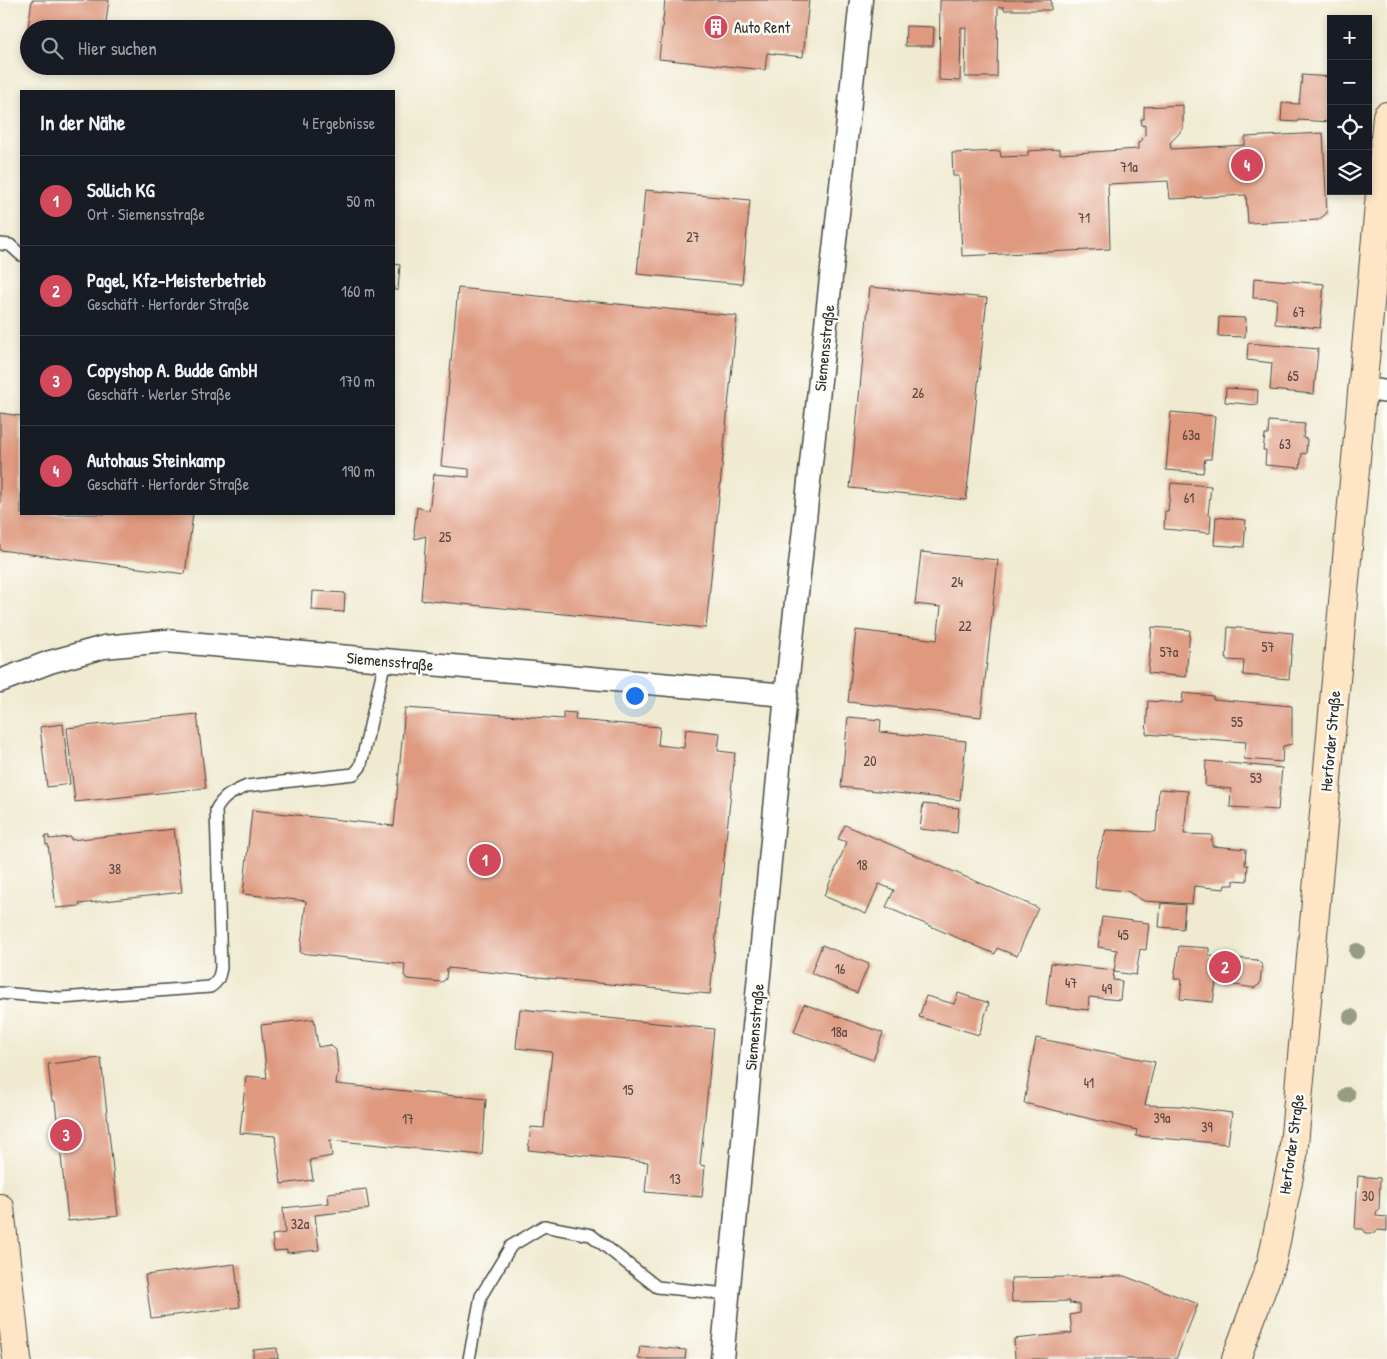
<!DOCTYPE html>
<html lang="de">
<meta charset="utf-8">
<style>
body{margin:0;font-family:"Patrick Hand",sans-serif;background:#20242c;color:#f1f3f6}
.controls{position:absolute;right:15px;top:15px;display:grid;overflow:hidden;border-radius:0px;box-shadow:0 2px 8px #0003}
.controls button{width:45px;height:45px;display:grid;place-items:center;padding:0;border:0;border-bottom:1px solid #363941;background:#171b24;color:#f1f3f6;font:25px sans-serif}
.you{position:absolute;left:634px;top:695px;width:18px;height:18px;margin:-12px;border:4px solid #fff;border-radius:50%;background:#1a73e8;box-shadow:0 0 0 8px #1a73e833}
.badge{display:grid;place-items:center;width:32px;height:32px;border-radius:50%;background:#d1495b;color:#fff;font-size:16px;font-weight:700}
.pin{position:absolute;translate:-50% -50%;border:2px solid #fff;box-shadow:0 1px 5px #0006}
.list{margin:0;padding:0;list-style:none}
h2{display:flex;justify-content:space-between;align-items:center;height:65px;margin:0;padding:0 20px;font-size:21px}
h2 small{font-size:16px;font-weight:400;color:#9ea1a6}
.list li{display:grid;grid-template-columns:32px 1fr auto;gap:15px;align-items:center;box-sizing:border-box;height:90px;padding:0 20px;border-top:1px solid #363941}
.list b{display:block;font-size:19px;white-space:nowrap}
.list p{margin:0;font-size:16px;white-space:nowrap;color:#9ea1a6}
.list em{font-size:16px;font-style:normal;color:#9ea1a6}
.icon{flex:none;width:28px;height:28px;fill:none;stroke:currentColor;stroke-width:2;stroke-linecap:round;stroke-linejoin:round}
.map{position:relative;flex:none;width:1387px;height:1359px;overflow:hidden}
.search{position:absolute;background:#171b24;box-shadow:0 2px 8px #0003;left:20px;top:20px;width:375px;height:55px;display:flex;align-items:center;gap:12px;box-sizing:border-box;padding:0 18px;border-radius:28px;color:#9ea1a6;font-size:19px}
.panel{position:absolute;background:#171b24;box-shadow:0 2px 8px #0003;left:20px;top:90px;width:375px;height:425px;border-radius:0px}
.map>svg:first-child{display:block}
.building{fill:#de997f}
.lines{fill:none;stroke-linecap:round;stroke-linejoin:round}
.lane-casing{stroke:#484844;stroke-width:14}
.street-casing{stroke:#484844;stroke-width:25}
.secondary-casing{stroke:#484844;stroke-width:30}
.lane{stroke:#fff;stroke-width:11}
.street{stroke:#fff;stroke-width:22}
.secondary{stroke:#fde5c5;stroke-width:28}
.tree{fill:#989c82}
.labels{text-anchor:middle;stroke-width:5;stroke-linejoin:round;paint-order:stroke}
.number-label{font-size:14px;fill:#584640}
.poi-label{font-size:16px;fill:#2b2b2b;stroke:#fdfcf7;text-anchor:start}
.street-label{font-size:16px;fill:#2b2b2b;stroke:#fdfcf7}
</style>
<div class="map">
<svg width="1387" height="1359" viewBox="0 0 1387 1359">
<rect width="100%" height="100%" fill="#fdfcf7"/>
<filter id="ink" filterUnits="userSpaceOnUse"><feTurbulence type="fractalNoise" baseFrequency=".02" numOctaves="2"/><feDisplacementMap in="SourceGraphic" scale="10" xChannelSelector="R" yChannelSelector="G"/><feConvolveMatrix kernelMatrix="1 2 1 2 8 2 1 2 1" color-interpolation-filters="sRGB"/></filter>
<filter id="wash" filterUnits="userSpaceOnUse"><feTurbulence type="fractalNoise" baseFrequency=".0096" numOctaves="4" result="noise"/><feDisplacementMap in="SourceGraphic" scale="20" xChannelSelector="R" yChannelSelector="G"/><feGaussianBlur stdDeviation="1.12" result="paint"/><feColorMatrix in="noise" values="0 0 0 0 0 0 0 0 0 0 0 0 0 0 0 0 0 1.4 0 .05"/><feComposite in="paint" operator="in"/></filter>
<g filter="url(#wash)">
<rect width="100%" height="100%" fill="#efead0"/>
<g id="blocks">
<g class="building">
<path d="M32,0H109L105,29H29V48H25Z"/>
<path d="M665,0H809L803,57L767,53L765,70L659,59Z"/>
<path d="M940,0H1051V10H1004V7H998L997,77H965L966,28L961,27L960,81L939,80Z"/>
<path d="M906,26L934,27L933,46H905Z"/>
<path d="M1302,75L1331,77V122L1298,120V122L1281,121L1282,103L1299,104Z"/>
<path d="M1183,105V129L1170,143L1171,149L1245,145V137L1323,133L1327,213L1318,220L1248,223L1246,195L1170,199L1168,181L1108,184L1110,249L962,256L959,176H953L952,153L1000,151L1001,157L1028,156V151L1060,149V154L1138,149V143L1145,136V125L1142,126L1141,119H1144V107Z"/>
<path d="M645,190L750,200L742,284L637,274Z"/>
<path d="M394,264L400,265L398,290H394Z"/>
<path d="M1254,278L1324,284L1320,328L1275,324L1277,299L1253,298Z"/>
<path d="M870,287L987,298L966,500L850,488Z"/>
<path d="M458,288L737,316L706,628L421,600L426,536L415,539L414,531L417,507L429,511L434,474L469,477V469L441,466Z"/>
<path d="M1219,317L1246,318L1245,337L1218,336Z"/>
<path d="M1248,343L1318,349L1314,394L1270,390L1272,363L1247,360Z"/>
<path d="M1226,388L1258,390L1257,405L1225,402Z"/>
<path d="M1171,412L1215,416L1211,459H1205L1203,473L1166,470Z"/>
<path d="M0,413L21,416V514H193L185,574L0,550Z"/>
<path d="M1269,421L1305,424L1303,438L1307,439L1306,454L1302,453L1300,468L1265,465L1266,450H1263L1265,435H1268Z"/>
<path d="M1171,483L1211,486L1208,515H1211L1210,533L1164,529L1165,511H1168Z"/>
<path d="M1216,517L1246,520L1244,547L1214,545Z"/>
<path d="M921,552L998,560L981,717L848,702L856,630L937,640L941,607L915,604Z"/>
<path d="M313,591L345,593L344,612L312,610Z"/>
<path d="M1152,627L1190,630L1186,677L1148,673Z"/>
<path d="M1228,627L1293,633L1289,679L1243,675L1244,661L1226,660Z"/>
<path d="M1183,693L1213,696V699L1292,706V744L1283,746L1282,762L1244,759L1246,742L1146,734L1148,701L1182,703Z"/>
<path d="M405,708L563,719V712L576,713L575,720L660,727L658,745L684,748L686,729L720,733L718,751L735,753L710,994L447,968L446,979L442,982L407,979L404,975L405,964L300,953L306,901L243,894L252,810L394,826Z"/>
<path d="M197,714L206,788L75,802L67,728Z"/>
<path d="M848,717L881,720L880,732L966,741L960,800L841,787Z"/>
<path d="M63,724L70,784L47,787L40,727Z"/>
<path d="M1206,761L1282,768L1278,810L1230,807L1231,789L1205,786Z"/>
<path d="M1159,789L1188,791L1184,834L1212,835V846L1246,849L1245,865H1248L1247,881L1234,880V885H1225L1224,889L1194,886L1192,904L1144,901L1127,891L1095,888L1097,859L1106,830L1156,832Z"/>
<path d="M923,804L959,808L957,833L920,829Z"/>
<path d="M845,825L1038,908L1017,956L997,948L995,954L886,907L894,890L879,884L866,914L824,896L847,842L838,839Z"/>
<path d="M174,829L182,892L79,904L80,906L56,908L48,844L46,845L45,836H49V839L71,837V840Z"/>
<path d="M1161,903L1185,905L1183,929L1159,927Z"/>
<path d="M1102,917L1149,923L1146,950L1140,949L1136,975L1114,972L1117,950L1098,947Z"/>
<path d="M822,945L869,964L857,993L811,973Z"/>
<path d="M1179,946L1209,948V956L1257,960L1262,965L1260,984L1254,988L1216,982L1213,1002L1180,999L1182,979H1174Z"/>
<path d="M1051,963L1114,970L1113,980L1122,981L1120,1000L1089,997L1088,1010L1046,1005Z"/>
<path d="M958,993L989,1003L979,1035L919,1017L926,996L954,1004Z"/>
<path d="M804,1004L883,1033L873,1060L794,1032Z"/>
<path d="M520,1009L714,1029L700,1165L705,1166L702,1197L645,1192L648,1162L528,1150L531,1127L544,1128L552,1052L516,1048Z"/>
<path d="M314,1019L318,1047L330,1045L336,1050L338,1069L336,1084L486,1099L482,1155L330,1140L332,1156L310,1160L313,1180L281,1184L275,1136L240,1133L246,1076L267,1078L261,1025Z"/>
<path d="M1036,1038L1155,1062L1145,1105L1178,1106L1232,1113L1228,1144L1136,1136L1137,1130L1024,1103Z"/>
<path d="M101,1058L118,1216L68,1221L55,1101H52L48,1064Z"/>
<path d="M1358,1176L1380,1178L1379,1211H1377L1376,1216L1387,1217V1231L1378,1230L1375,1233H1366L1363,1229H1355Z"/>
<path d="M366,1189L369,1209L315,1215L319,1250L287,1253V1250L274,1251L272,1235L285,1233L283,1208L329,1203L328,1193Z"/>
<path d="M235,1264L240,1307L151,1318L145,1275Z"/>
<path d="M1124,1276L1198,1304L1176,1359H1015L1014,1339L1072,1333L1070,1315L1080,1313V1304L1069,1303L1070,1301L1012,1302L1011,1278Z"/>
<path d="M640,1346L686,1350L685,1359H638Z"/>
<path d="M277,1348L278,1359H253V1350Z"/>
</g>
</g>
</g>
<g filter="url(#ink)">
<use href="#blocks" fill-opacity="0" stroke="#484844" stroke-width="1"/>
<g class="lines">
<defs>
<g id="lane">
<path d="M0,244L10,245L21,255"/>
<path d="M0,993L61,998L210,987C218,982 219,978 221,968L216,810C223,796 233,792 247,786L354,774L360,767L362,760L385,661"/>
<path d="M469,1359L481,1296L511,1246L544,1226L591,1235L657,1287L727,1294"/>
</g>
<g id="street">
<path d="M1362,388L1387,392"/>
<path d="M0,681L50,662L104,647L166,641L786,695"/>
<path d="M722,1359L786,695L861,0"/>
</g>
<g id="secondary">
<path d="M0,1208L17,1359"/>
<path d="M1236,1359L1272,1261L1293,1156L1387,116"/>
</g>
</defs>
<use href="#lane" class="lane-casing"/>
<use href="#street" class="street-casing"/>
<use href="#secondary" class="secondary-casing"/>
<use href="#lane" class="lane"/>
<use href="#street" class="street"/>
<use href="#secondary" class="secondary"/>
</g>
<g class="tree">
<circle cx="1357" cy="951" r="8"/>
<circle cx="1351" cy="1017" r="8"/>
<circle cx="1347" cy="1095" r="8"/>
</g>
</g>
<defs>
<symbol id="building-disc" viewBox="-11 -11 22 22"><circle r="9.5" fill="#d1495b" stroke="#fdfcf7"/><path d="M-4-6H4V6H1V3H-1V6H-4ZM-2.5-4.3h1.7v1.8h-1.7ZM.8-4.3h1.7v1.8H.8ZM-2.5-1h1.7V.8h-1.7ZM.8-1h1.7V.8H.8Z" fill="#fff"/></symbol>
</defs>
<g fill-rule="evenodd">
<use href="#building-disc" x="702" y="13" width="28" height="28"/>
</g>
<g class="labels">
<g class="number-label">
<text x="1129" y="172">71a</text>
<text x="1084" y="223">71</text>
<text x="693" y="242">27</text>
<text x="1299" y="317">67</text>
<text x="1293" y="381">65</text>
<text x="918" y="398">26</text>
<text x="1191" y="440">63a</text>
<text x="1285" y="449">63</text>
<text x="1189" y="503">61</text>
<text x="445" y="542">25</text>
<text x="957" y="587">24</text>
<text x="965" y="631">22</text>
<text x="1268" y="652">57</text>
<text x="1169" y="657">57a</text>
<text x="1237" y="727">55</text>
<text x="870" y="766">20</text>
<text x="1256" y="783">53</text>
<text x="862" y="870">18</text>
<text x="115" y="874">38</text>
<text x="1123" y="940">45</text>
<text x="840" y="974">16</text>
<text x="1071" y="988">47</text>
<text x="1107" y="994">49</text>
<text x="839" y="1037">18a</text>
<text x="1089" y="1088">41</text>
<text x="628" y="1095">15</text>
<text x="1162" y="1123">39a</text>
<text x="408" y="1124">17</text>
<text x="1207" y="1132">39</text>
<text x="675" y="1184">13</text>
<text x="1368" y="1201">30</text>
<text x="300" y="1229">32a</text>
</g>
<g class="poi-label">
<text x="734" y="33">Auto Rent</text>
</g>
<g class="street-label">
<text transform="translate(824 348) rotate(-84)" y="6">Siemensstraße</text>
<text transform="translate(390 661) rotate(5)" y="6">Siemensstraße</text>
<text transform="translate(1330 741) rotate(-85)" y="6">Herforder Straße</text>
<text transform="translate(754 1027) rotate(-85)" y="6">Siemensstraße</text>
<text transform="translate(1291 1144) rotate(-82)" y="6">Herforder Straße</text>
</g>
</g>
</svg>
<div class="controls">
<button>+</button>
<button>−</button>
<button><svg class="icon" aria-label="locate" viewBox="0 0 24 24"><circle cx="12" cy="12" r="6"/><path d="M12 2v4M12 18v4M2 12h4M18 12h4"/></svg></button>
<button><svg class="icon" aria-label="layers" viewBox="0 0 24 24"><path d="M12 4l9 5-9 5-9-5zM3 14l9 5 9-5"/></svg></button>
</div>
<div class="you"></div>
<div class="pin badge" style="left:485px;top:860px">1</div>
<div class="pin badge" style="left:1225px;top:967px">2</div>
<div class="pin badge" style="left:66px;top:1135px">3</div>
<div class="pin badge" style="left:1247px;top:165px">4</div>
<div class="search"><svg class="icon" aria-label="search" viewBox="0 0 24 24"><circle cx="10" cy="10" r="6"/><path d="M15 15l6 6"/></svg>Hier suchen</div>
<section class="panel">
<h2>In der Nähe<small>4 Ergebnisse</small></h2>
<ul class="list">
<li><span class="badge">1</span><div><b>Sollich KG</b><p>Ort · Siemensstraße</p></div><em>50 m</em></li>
<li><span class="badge">2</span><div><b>Pagel, Kfz-Meisterbetrieb</b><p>Geschäft · Herforder Straße</p></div><em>160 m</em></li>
<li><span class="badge">3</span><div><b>Copyshop A. Budde GmbH</b><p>Geschäft · Werler Straße</p></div><em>170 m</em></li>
<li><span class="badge">4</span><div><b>Autohaus Steinkamp</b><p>Geschäft · Herforder Straße</p></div><em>190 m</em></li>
</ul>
</section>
</div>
